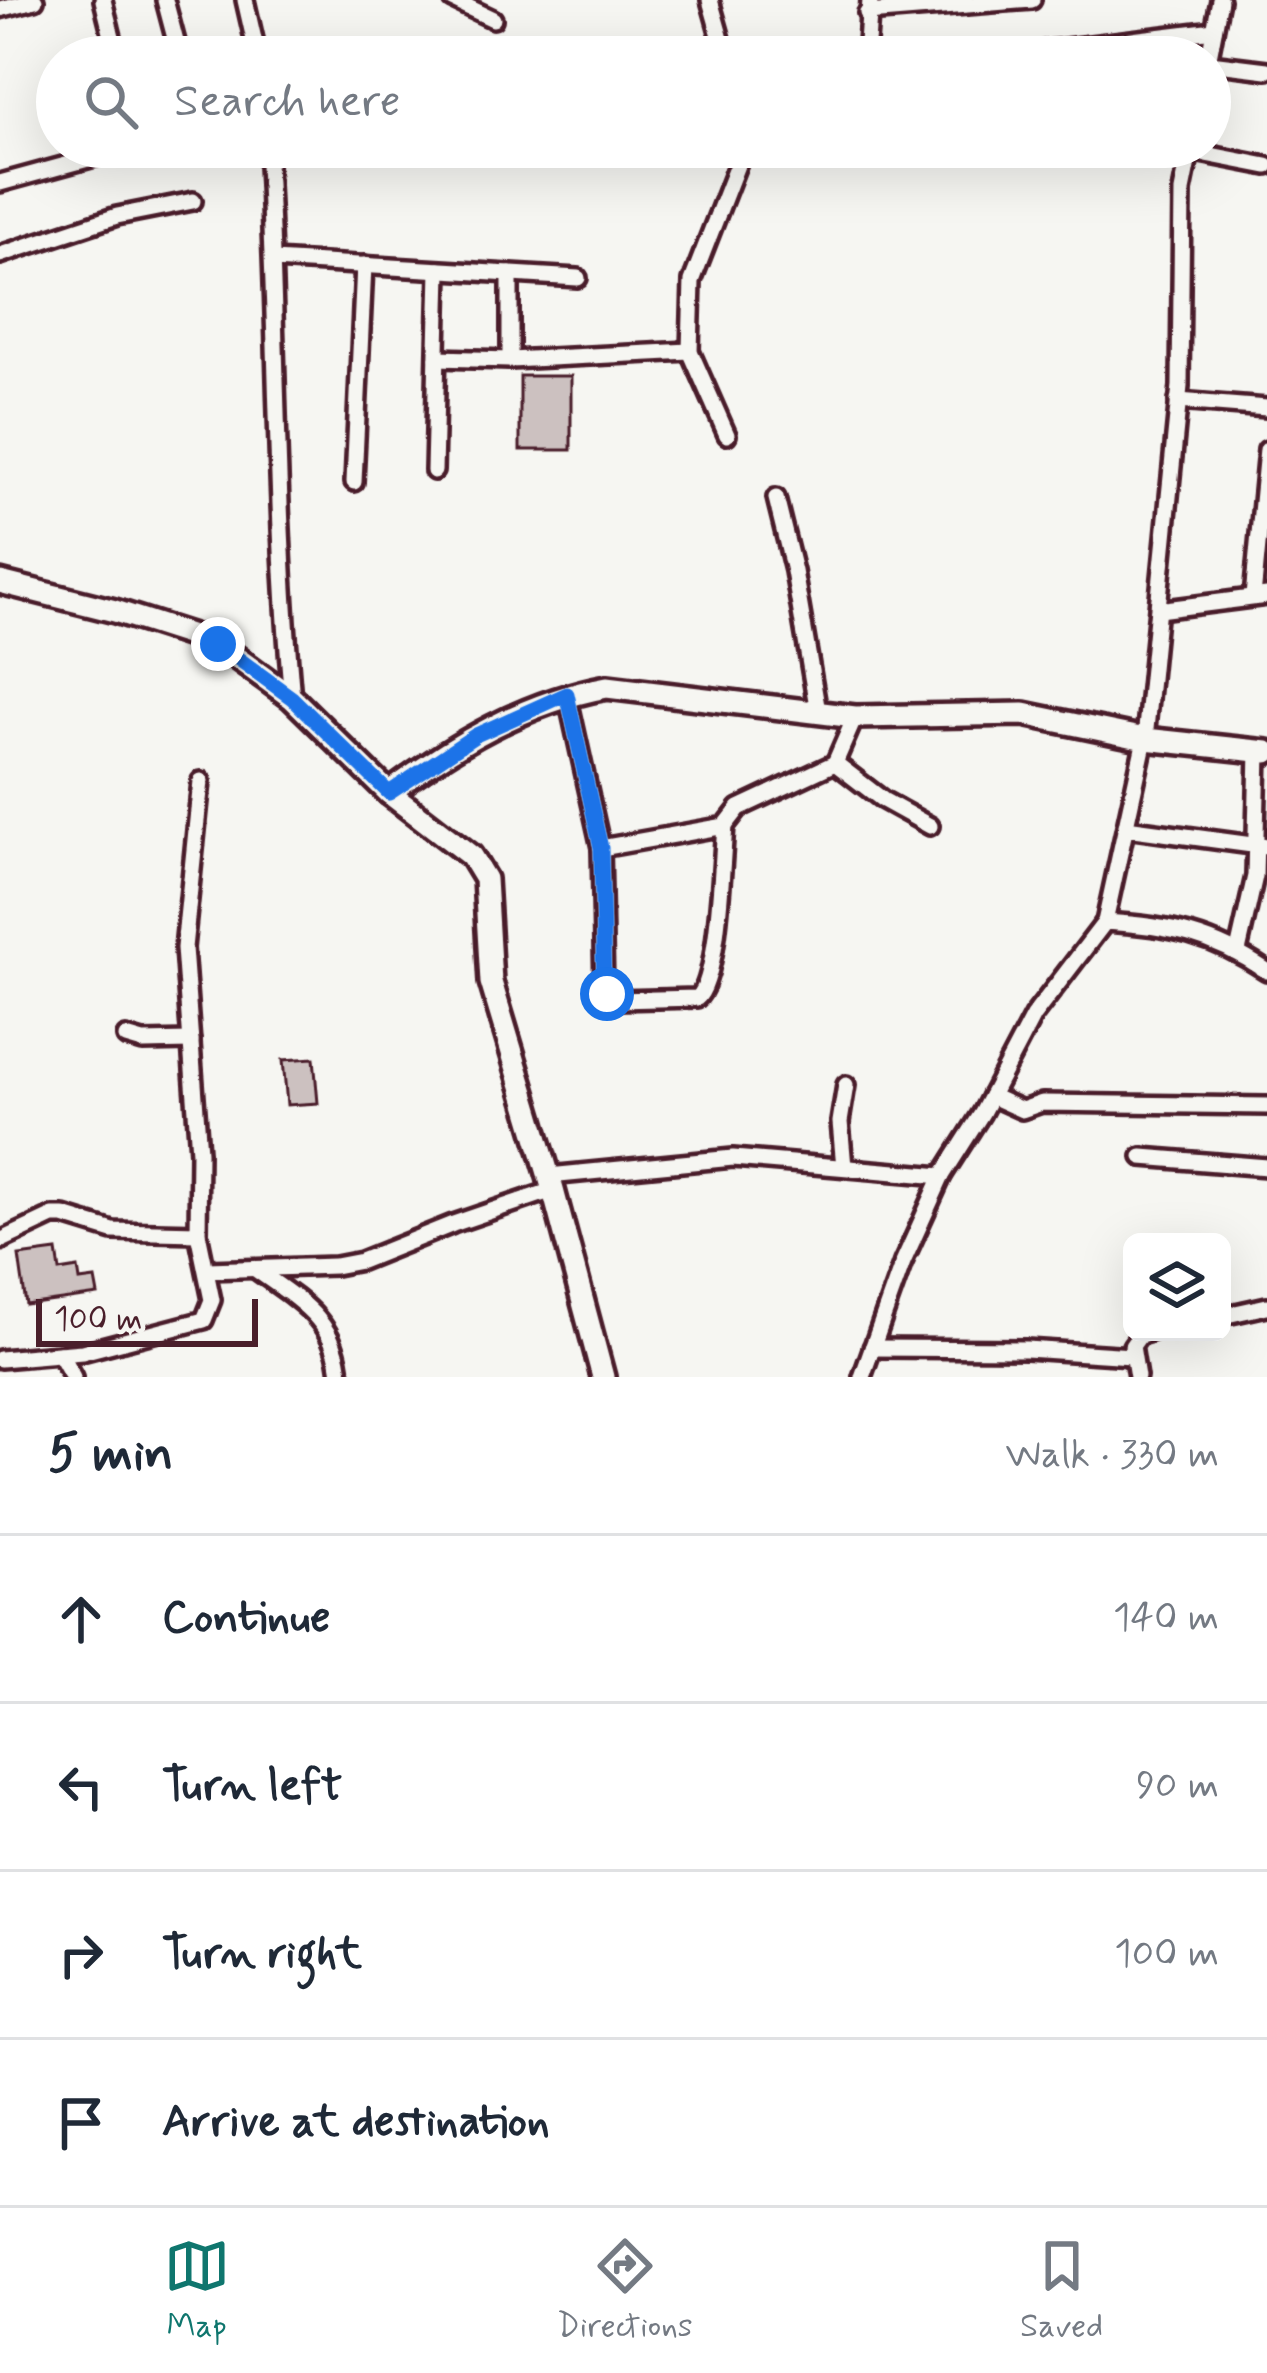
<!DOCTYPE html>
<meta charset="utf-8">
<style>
body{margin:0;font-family:Mynerve,sans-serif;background:#f6f6f7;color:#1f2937}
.controls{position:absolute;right:36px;bottom:36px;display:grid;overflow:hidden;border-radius:18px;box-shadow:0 12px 48px #0002}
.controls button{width:108px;height:108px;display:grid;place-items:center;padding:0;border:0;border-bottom:3px solid #e0e1e3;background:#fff;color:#1f2937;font:60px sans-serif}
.scale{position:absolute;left:36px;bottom:30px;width:222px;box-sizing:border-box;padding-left:12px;border:6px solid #4a1f2b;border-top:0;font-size:33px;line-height:42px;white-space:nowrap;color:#4a1f2b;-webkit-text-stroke:9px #f6f6f2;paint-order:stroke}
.stop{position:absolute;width:36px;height:36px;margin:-27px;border:9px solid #1a73e8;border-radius:50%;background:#fff}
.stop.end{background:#1a73e8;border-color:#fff;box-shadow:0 3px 12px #0008}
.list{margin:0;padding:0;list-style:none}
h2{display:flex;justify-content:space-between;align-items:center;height:156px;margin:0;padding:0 48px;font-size:51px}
h2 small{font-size:39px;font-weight:400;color:#747a83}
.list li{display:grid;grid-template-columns:78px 1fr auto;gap:36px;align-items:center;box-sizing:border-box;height:168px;padding:0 48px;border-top:3px solid #e0e1e3}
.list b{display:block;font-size:45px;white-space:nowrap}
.list em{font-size:39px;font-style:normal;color:#747a83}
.icon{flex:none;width:66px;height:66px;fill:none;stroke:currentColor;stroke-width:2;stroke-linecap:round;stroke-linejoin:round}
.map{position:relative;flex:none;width:1267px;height:1377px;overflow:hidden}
.search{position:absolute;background:#fff;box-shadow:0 12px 48px #0002;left:36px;right:36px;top:36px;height:132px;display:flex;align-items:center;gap:30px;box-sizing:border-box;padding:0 42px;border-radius:66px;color:#747a83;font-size:45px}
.sheet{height:828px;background:#fff}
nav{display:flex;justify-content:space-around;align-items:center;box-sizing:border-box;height:168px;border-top:3px solid #e0e1e3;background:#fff;font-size:33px;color:#747a83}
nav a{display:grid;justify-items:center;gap:6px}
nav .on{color:#0f766e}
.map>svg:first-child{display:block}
.building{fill:#ccc1c0;stroke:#4a1f2b;stroke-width:3}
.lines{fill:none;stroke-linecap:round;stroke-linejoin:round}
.street-casing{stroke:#4a1f2b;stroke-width:24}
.secondary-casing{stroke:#4a1f2b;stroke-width:30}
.street{stroke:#f6f6f2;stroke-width:15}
.secondary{stroke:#f6f6f2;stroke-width:21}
.route{stroke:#1a73e8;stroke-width:15}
</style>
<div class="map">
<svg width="1267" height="1377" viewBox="0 0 1267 1377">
<rect width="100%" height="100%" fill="#f6f6f2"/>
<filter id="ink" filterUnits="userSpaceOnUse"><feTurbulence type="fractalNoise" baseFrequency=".00833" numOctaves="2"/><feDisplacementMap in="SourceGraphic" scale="24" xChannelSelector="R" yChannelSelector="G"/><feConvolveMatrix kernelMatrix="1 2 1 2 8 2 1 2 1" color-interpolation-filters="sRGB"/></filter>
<g filter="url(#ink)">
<g class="building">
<rect x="520" y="376" width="51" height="74"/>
<path d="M314,1058L318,1103L287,1105L283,1060Z"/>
<path d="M57,1251L60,1271L78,1268L80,1281L95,1279L98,1295L26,1305L19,1256Z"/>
</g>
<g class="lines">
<defs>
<g id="street">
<path d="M103,0L117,57"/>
<path d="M165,0L180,57"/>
<path d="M245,0L258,57"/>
<path d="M453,0L493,19"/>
<path d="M710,0L726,57"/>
<path d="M0,9L35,0"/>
<path d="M867,13L1032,0"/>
<path d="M866,57L870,0"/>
<path d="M991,57L1214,30"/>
<path d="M1209,57L1220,0"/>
<path d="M1210,63L1267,70"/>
<path d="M267,147C278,331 275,515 292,698"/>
<path d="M1190,151L1267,166"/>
<path d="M0,183L132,147"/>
<path d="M0,255L117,216L193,201"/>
<path d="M273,260L578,278"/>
<path d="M437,358L510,360L690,351"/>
<path d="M510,360V274"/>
<path d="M1178,401L1267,408"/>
<path d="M727,435L690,351L692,281L744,147"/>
<path d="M434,471L439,270"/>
<path d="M354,482L364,265"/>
<path d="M776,498L794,571L818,712"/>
<path d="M1253,597L1267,450"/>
<path d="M1158,610L1267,596"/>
<path d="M567,694L601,848L725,826L739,808L835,763L855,717"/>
<path d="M835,763L883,800L930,826"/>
<path d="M1126,828L1267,847"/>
<path d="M601,848L604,988L617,1000L697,998C719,981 722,859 725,826"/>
<path d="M1105,922L1145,739L1180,386L1182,191L1191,147"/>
<path d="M1238,951L1255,876L1258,751"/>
<path d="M126,1037L143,1042L191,1041"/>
<path d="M991,1096L1022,1110L1042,1103L1267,1106"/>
<path d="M1142,1157L1267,1167"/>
<path d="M844,1167L840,1122L846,1085"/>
<path d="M549,1176L733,1158L942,1176"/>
<path d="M0,1241L53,1216H64L113,1231L198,1233L199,1152L184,948L201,781"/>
<path d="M255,1269C298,1300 337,1320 340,1377"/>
<path d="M208,1270L335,1266L361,1261L453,1224L553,1190"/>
<path d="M1222,1316L1267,1306"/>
<path d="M872,1348L1026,1349L1132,1356"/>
<path d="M60,1354L73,1377"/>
<path d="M0,1359L82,1352L204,1320L212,1300L198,1233"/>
<path d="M862,1377L903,1262L942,1176L982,1113L1033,1016L1105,922C1170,926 1212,934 1267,971"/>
<path d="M1137,1377L1132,1346L1140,1335L1151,1332"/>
</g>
<g id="secondary">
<path d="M0,582L115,611L218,644L292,698L389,793C454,744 526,702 607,687L855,717L1024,714L1145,739L1267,752"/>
<path d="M389,793L471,856L485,879L491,982L553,1190L603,1377"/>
</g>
</defs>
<use href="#street" class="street-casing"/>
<use href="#secondary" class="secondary-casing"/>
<use href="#street" class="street"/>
<use href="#secondary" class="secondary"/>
</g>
</g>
<g class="lines" filter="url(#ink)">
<path class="route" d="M218,644L292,698L389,793L476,735L567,694L601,848L604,988L607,994"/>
</g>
</svg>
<div class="controls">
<button><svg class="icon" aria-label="layers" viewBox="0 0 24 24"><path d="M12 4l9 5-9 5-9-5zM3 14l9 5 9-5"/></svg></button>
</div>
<div class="scale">100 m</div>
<div class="stop" style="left:607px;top:994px"></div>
<div class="stop end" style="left:218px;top:644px"></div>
<div class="search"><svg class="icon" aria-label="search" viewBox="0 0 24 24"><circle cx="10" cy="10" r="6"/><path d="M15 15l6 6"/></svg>Search here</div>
</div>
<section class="sheet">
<h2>5 min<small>Walk · 330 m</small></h2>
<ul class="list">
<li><svg class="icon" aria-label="ahead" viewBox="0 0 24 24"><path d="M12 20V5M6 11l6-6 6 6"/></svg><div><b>Continue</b></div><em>140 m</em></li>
<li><svg class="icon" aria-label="left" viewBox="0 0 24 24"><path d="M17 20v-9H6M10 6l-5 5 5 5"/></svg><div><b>Turn left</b></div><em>90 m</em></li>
<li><svg class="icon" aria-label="right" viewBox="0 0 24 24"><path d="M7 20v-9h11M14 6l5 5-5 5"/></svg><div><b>Turn right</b></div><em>100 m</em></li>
<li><svg class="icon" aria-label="arrive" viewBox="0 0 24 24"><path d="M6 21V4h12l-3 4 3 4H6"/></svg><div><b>Arrive at destination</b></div></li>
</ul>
</section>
<nav>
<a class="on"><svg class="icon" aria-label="map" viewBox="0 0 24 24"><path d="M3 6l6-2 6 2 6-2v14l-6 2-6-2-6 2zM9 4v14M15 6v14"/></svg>Map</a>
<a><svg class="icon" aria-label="directions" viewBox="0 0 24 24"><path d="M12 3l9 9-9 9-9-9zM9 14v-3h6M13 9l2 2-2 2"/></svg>Directions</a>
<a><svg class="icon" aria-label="saved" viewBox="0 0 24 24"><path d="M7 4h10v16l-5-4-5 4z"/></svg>Saved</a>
</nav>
